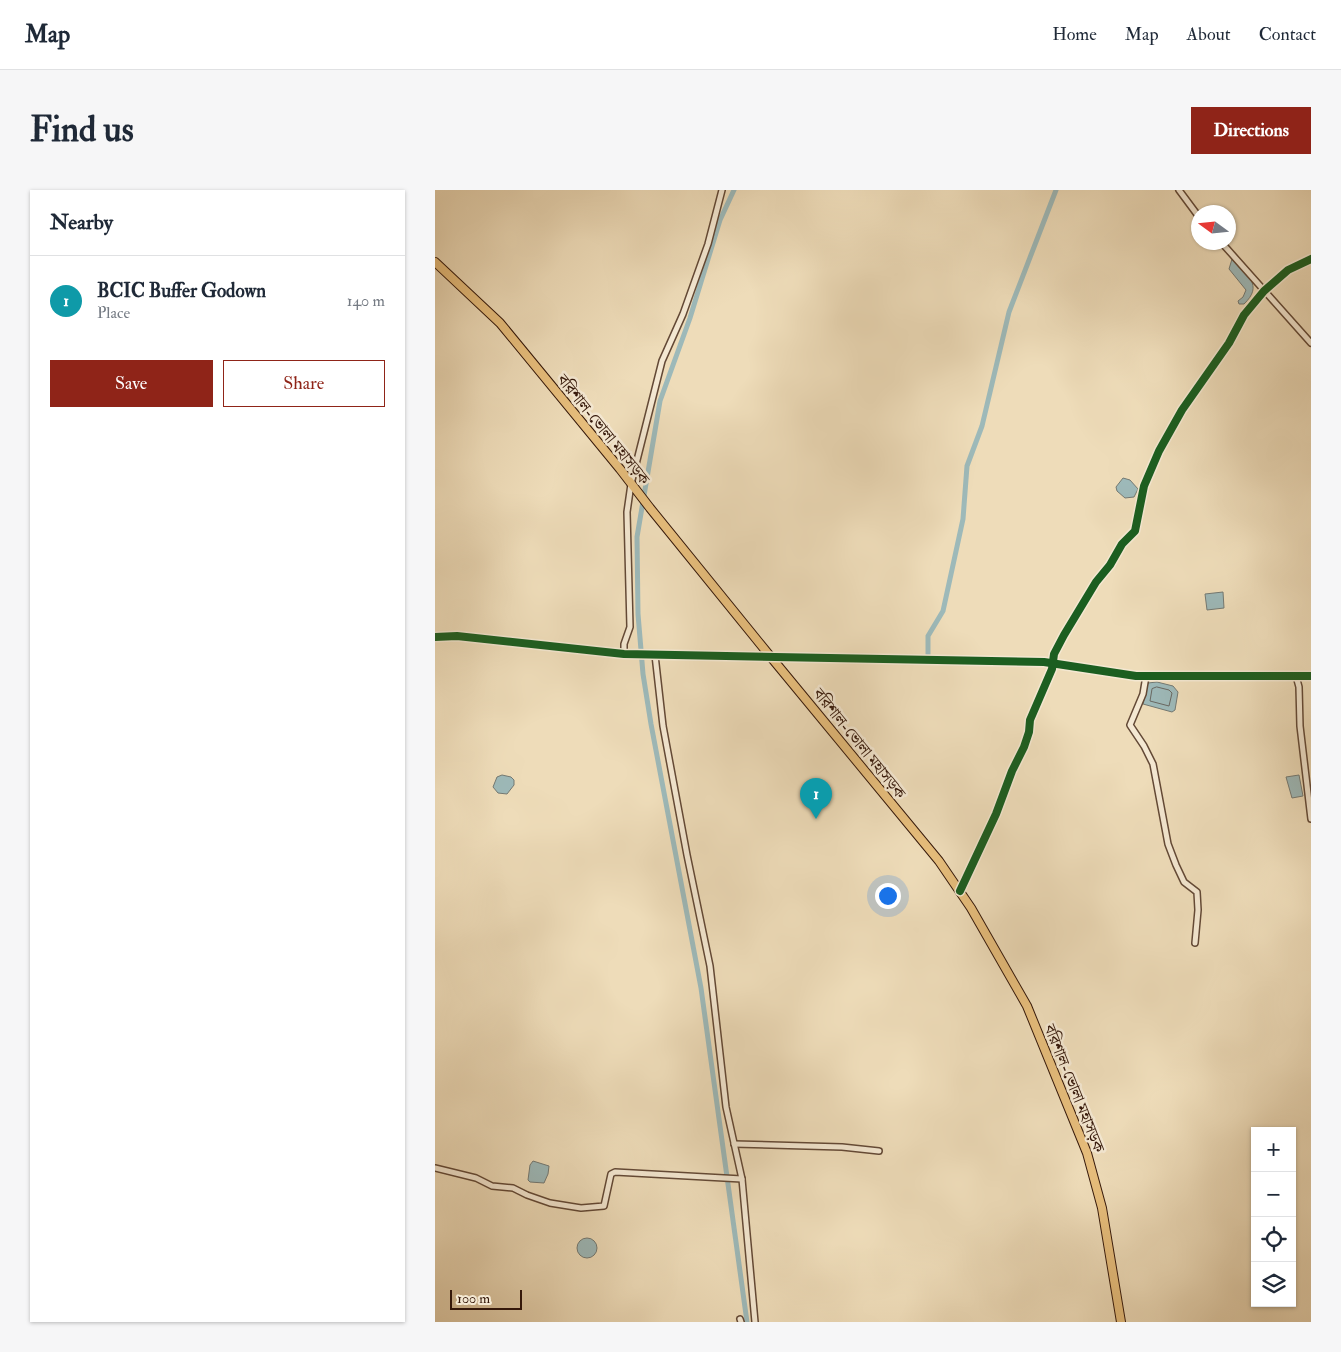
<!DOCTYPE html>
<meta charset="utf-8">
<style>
body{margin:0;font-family:"IM FELL Double Pica","Noto Serif Bengali",serif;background:#f6f6f7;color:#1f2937}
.controls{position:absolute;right:15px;bottom:15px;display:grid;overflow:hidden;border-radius:0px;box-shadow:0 1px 4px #0004}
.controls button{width:45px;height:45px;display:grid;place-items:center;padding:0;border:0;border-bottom:1px solid #e0e1e3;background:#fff;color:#1f2937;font:25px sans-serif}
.compass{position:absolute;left:756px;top:15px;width:45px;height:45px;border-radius:50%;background:#fff;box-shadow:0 1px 4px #0004;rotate:285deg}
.scale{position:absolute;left:15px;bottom:12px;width:72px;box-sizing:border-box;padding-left:5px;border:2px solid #35180a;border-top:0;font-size:14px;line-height:18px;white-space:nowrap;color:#35180a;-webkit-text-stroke:4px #f4e8d2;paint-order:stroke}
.you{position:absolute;left:452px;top:705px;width:18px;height:18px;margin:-12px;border:4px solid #fff;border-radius:50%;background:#1a73e8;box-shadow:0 0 0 8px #1a73e833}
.badge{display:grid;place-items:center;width:32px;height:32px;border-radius:50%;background:#8f2418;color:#fff;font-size:16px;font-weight:700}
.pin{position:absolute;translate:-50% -41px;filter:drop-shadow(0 1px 2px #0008)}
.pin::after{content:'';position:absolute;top:26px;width:18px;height:15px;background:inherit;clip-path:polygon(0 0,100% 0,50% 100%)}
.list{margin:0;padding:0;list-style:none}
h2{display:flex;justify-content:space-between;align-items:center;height:65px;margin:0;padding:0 20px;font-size:21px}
h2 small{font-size:16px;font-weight:400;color:#747a83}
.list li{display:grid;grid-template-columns:32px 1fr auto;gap:15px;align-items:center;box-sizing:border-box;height:90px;padding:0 20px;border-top:1px solid #e0e1e3}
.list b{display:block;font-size:19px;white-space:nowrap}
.list p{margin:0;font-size:16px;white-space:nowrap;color:#747a83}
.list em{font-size:16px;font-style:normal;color:#747a83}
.actions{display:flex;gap:10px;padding:15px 20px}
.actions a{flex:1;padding:11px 0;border:1px solid #8f2418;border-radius:0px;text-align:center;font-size:18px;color:#8f2418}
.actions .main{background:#8f2418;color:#fff}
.icon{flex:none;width:28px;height:28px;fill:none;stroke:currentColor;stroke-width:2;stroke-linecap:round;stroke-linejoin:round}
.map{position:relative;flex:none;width:876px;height:1132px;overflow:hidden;border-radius:0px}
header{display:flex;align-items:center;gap:30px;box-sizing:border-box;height:70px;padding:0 25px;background:#fff;border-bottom:1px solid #e0e1e3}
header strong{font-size:24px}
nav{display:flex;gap:28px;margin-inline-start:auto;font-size:18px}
.intro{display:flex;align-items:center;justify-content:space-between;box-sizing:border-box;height:120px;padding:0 30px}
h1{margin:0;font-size:35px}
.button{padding:12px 22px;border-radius:0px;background:#8f2418;color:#fff;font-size:18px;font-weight:700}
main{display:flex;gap:30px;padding:0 30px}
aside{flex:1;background:#fff;border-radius:0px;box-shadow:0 1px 4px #0004}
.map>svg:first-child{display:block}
.water{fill:#9db9b9;stroke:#737973}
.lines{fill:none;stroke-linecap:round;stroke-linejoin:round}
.shore{stroke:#696862;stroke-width:1}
.canal{stroke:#9db9b9;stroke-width:5}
.minor-casing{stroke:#634936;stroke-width:8}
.highway-casing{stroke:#35180a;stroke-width:10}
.minor{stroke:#f4e8d2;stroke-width:5}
.highway{stroke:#e7be7c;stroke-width:8}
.cycleway-casing{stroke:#f4e8d2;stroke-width:11}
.cycleway{stroke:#1b5e20;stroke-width:8}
.labels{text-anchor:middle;stroke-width:5;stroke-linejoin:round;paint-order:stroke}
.street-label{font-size:16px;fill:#35180a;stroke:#f4e8d2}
</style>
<header>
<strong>Map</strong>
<nav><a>Home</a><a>Map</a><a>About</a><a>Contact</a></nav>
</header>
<div class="intro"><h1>Find us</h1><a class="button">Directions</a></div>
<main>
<aside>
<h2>Nearby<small></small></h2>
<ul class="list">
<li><span class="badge" style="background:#0f9aa8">1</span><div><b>BCIC Buffer Godown</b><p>Place</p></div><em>140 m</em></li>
</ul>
<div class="actions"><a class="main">Save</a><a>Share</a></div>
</aside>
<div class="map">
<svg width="876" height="1132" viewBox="0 0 876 1132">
<rect width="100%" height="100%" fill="#eedcb9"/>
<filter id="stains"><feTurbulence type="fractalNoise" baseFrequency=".004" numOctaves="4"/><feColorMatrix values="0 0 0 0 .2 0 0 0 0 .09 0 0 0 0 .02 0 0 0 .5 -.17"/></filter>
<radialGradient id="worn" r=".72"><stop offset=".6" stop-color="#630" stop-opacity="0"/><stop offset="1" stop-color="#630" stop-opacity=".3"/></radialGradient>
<g class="water">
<path d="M797,69C812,85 829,95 809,114H804L803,111L808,107L811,100L794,79Z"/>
<path d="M688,288L695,290L703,299L699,307L690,308L682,301L681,297Z"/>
<path d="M788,402L789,418L772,420L770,404Z"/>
<path d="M722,492L738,496L743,502L740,520L737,522L708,514L713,493Z"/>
<path d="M67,585L76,587L79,590V595L72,604L63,603L58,597L62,587Z"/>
<path d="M864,585L868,606L857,608L851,587Z"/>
<path d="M98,971L114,976L113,984L109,993L95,992L93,990L95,975Z"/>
<circle cx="152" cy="1058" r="10"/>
</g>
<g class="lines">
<path class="shore" d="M722,497L734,500L737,503L734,516L715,511L717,499Z"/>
<g class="canal">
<path d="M299,0L285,30L255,128L225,211L202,347L203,424L208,484L216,534L266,798L312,1132"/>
<path d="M493,464V446L508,421L528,329L532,276L547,236L574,122L621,0"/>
</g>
<defs>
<g id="minor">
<path d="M744,0L764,27"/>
<path d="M786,52L876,153"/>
<path d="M0,447L22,446L189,464L609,472L701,486H876"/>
<path d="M189,464V454L195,437L192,322L196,294L227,171L248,124L273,54L287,0"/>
<path d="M220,465L228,536L252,665L275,776L291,917L307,989L320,1132"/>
<path d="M711,486L708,504L695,535L709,556L718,574L733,654L741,675L749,692L762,702L763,720L760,753"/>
<path d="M861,486L864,497L865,536L876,629"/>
<path d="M525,701L561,624L577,581L589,557L594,542L595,530L617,479L619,464L629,445L661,392L675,375L687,354L700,341L709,296L724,261L747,220L794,153L809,125L829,101L853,80L876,69"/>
<path d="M299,954L407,957L444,961"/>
<path d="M0,978L41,988L57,996L78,998L92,1005L115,1013L146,1018L169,1016L176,984L180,982L307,989"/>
<path d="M305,1129L306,1132"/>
</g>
<path id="highway" d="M0,72L65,133L185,279L215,318L335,466L504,671L536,718L592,816L652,963L667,1018L686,1132"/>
</defs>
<use href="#minor" class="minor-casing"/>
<use href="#highway" class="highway-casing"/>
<use href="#minor" class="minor"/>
<use href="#highway" class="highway"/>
<defs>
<g id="cycleway">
<path d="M0,447L22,446L189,464L609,472L701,486H876"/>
<path d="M525,701L561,624L577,581L589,557L594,542L595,530L617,479L619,464L629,445L661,392L675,375L687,354L700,341L709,296L724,261L747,220L794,153L809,125L829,101L853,80L876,69"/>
</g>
</defs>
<use href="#cycleway" class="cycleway-casing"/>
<use href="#cycleway" class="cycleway"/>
</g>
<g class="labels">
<g class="street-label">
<text transform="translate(169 239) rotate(51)" y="6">বরিশাল-ভোলা মহাসড়ক</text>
<text transform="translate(425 553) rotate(51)" y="6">বরিশাল-ভোলা মহাসড়ক</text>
<text transform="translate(640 898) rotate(68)" y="6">বরিশাল-ভোলা মহাসড়ক</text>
</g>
</g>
<rect width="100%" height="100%" filter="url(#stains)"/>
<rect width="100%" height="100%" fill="url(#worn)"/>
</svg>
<div class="controls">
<button>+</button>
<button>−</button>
<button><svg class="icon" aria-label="locate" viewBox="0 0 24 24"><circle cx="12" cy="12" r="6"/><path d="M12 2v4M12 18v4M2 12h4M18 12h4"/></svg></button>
<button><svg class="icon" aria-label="layers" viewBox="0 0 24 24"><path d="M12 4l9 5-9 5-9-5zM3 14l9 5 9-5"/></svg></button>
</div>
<svg class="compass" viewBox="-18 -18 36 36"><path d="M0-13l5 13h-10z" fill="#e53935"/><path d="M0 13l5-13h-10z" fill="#747a83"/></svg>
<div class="scale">100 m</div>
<div class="you"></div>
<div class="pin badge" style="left:381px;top:629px;background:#0f9aa8">1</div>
</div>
</main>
